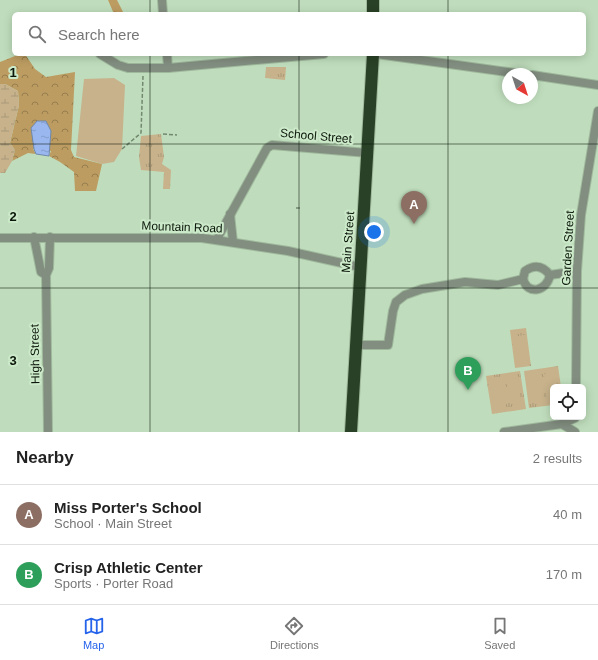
<!DOCTYPE html>
<meta charset="utf-8">
<style>
body{margin:0;font-family:Arial,sans-serif;background:#f6f6f6;color:#222}
.controls{position:absolute;right:12px;bottom:12px;display:grid;overflow:hidden;border-radius:6px;box-shadow:0 2px 10px #0003}
.controls button{width:36px;height:36px;display:grid;place-items:center;padding:0;border:0;border-bottom:1px solid #e0e0e0;background:#fff;color:#222;font:20px sans-serif}
.compass{position:absolute;left:502px;top:68px;width:36px;height:36px;border-radius:50%;background:#fff;box-shadow:0 2px 10px #0003;rotate:141deg}
.you{position:absolute;left:374px;top:232px;width:14px;height:14px;margin:-10px;border:3px solid #fff;border-radius:50%;background:#1a73e8;box-shadow:0 0 0 6px #1a73e833}
.badge{display:grid;place-items:center;width:26px;height:26px;border-radius:50%;background:#2563eb;color:#fff;font-size:13px;font-weight:700}
.pin{position:absolute;translate:-50% -33px;filter:drop-shadow(0 1px 2px #0008)}
.pin::after{content:'';position:absolute;top:21px;width:14px;height:12px;background:inherit;clip-path:polygon(0 0,100% 0,50% 100%)}
.list{margin:0;padding:0;list-style:none}
h2{display:flex;justify-content:space-between;align-items:center;height:52px;margin:0;padding:0 16px;font-size:17px}
h2 small{font-size:13px;font-weight:400;color:#767676}
.list li{display:grid;grid-template-columns:26px 1fr auto;gap:12px;align-items:center;box-sizing:border-box;height:60px;padding:0 16px;border-top:1px solid #e0e0e0}
.list b{display:block;font-size:15px;white-space:nowrap}
.list p{margin:0;font-size:13px;white-space:nowrap;color:#767676}
.list em{font-size:13px;font-style:normal;color:#767676}
.icon{flex:none;width:22px;height:22px;fill:none;stroke:currentColor;stroke-width:2;stroke-linecap:round;stroke-linejoin:round}
.map{position:relative;flex:none;width:598px;height:432px;overflow:hidden}
.search{position:absolute;background:#fff;box-shadow:0 2px 10px #0003;left:12px;right:12px;top:12px;height:44px;display:flex;align-items:center;gap:10px;box-sizing:border-box;padding:0 14px;border-radius:6px;color:#767676;font-size:15px}
.sheet{height:172px;background:#fff}
nav{display:flex;justify-content:space-around;align-items:center;box-sizing:border-box;height:56px;border-top:1px solid #e0e0e0;background:#fff;font-size:11px;color:#767676}
nav a{display:grid;justify-items:center;gap:2px}
nav .on{color:#2563eb}
.map>svg:first-child{display:block}
.grass{fill:url(#grass-tufts)}
.forest{fill:url(#forest-crowns)}
.wetland{fill:url(#wetland-marsh)}
.pitch{fill:#c7b28b}
.water{fill:url(#water-ripples);stroke:#6f88ab}
.lines{fill:none;stroke-linecap:round;stroke-linejoin:round}
.street-casing{stroke:#9fb99c;stroke-width:10}
.highway-casing{stroke:#9fb99c;stroke-width:14}
.path{stroke:#728870;stroke-width:1.5;stroke-dasharray:4 2;stroke-linecap:butt}
.street{stroke:#828e80;stroke-width:8}
.highway{stroke:#294126;stroke-width:12}
.grid{fill:none;stroke:#0c170b;stroke-width:1;stroke-opacity:0.55}
.labels{text-anchor:middle;stroke-width:4;stroke-linejoin:round;paint-order:stroke}
.street-label{font-size:12px;fill:#0c170b;stroke:#cceac9}
.grid-label{font-size:13px;text-anchor:middle;font-weight:bold;fill:#0c170b;stroke:#cceac9;stroke-width:4;stroke-linejoin:round;paint-order:stroke}
</style>
<div class="map">
<svg width="598" height="432" viewBox="0 0 598 432">
<defs>
<pattern id="grass-tufts" width="24" height="20" patternUnits="userSpaceOnUse"><rect width="24" height="20" fill="#c7b28b"/><path d="M3 7l-1-3M5 7V3M7 7l1-3M15 17l-1-3M17 17v-4M19 17l1-3" fill="none" stroke="#aa9877"/></pattern>
<pattern id="forest-crowns" width="20" height="18" patternUnits="userSpaceOnUse"><rect width="20" height="18" fill="#bc9c61"/><path d="M2 6a3 3 0 1 1 6 0M12 15a3 3 0 1 1 6 0" fill="none" stroke="#977e4e"/></pattern>
<pattern id="wetland-marsh" width="20" height="14" patternUnits="userSpaceOnUse"><rect width="20" height="14" fill="#c7b28b"/><path d="M1 5h8M5 5V1M11 12h8M15 12V8" fill="none" stroke="#aa9877"/></pattern>
<pattern id="water-ripples" width="26" height="14" patternUnits="userSpaceOnUse"><rect width="26" height="14" fill="#9ab8ef"/><path d="M2 4q2-2 4 0t4 0M15 11q2-2 4 0t4 0" fill="none" stroke="#849dcc"/></pattern>
</defs>
<rect width="100%" height="100%" fill="#bfddbc"/>
<g class="grass">
<path d="M266,67H286L285,80L265,78Z"/>
<path d="M161,134L164,157L162,164L171,170L170,189H163L164,172L141,170L139,157L141,136Z"/>
<path d="M526,328L531,366L515,368L510,330Z"/>
<path d="M558,366L561,387H553V405L529,408L524,371Z"/>
<path d="M520,371L526,409L492,414L486,376Z"/>
</g>
<g class="forest">
<path d="M108,0H117L124,14H114Z"/>
<path d="M20,54H25L35,69L46,77L75,72L71,150L74,157L102,164L96,191H75L74,172L60,162L49,156L51,151L33,149L36,154L28,153L12,161L15,150L10,143L19,105L18,91L5,84H0V62Z"/>
</g>
<path class="wetland" d="M0,84H5L18,91L19,105L10,143L15,150L12,161L5,173H0Z"/>
<g class="pitch">
<path d="M114,78L125,85L122,149L114,162L102,164L76,156L84,79Z"/>
<path d="M524,335L528,360L517,361L513,337Z"/>
<path d="M555,372L557,387H553V398L547,399L544,374Z"/>
<path d="M540,375L544,399L532,401L528,377Z"/>
<path d="M518,378L521,403L510,404L506,380Z"/>
<path d="M502,380L506,405L494,407L491,382Z"/>
</g>
<path class="water" d="M37,121H46L51,131L49,156L36,154L34,149L31,128Z"/>
<g class="lines">
<defs>
<g id="street">
<path d="M162,0L163,14"/>
<path d="M100,54L118,65L128,68H168L324,54"/>
<path d="M167,54L168,68"/>
<path d="M377,54L522,74"/>
<path d="M532,75L598,85"/>
<path d="M230,214L233,242"/>
<path d="M34,237L41,272L46,275"/>
<path d="M0,238H202L288,251L360,267"/>
<path d="M217,239L267,148L272,145L368,153"/>
<path d="M523,279C528,296 547,291 550,275"/>
<path d="M355,345H388L393,311L396,302L405,295L422,289L465,282L498,285L523,279L525,271C535,264 543,266 550,275L577,271"/>
<path d="M576,387L577,271L581,215L598,111"/>
<path d="M562,424L575,432"/>
<path d="M48,432L46,275L49,268L50,237"/>
<path d="M504,432L562,424L575,418"/>
</g>
<g id="highway">
<path d="M373,0V14"/>
<path d="M351,432L373,54"/>
</g>
</defs>
<use href="#street" class="street-casing"/>
<use href="#highway" class="highway-casing"/>
<g class="path">
<path d="M163,134L177,135"/>
<path d="M122,149L141,133L143,76"/>
<path d="M296,208H302"/>
</g>
<use href="#street" class="street"/>
<use href="#highway" class="highway"/>
</g>
<path class="grid" d="M150,0V14M299,0V14M448,0V14M150,54V432M299,54V432M448,54V432M0,144H598M0,288H598"/>
<g class="labels">
<g class="street-label">
<text transform="translate(316 136) rotate(5)" y="4">School Street</text>
<text transform="translate(182 227) rotate(2)" y="4">Mountain Road</text>
<text transform="translate(348 242) rotate(-86)" y="4">Main Street</text>
<text transform="translate(568 248) rotate(-87)" y="4">Garden Street</text>
<text transform="translate(35 354) rotate(-91)" y="4">High Street</text>
</g>
</g>
<g class="grid-label">
<text x="13" y="77">1</text>
<text x="13" y="221">2</text>
<text x="13" y="365">3</text>
</g>
</svg>
<div class="controls">
<button><svg class="icon" aria-label="locate" viewBox="0 0 24 24"><circle cx="12" cy="12" r="6"/><path d="M12 2v4M12 18v4M2 12h4M18 12h4"/></svg></button>
</div>
<svg class="compass" viewBox="-18 -18 36 36"><path d="M0-13l5 13h-10z" fill="#e53935"/><path d="M0 13l5-13h-10z" fill="#767676"/></svg>
<div class="you"></div>
<div class="pin badge" style="left:414px;top:224px;background:#8d6e63">A</div>
<div class="pin badge" style="left:468px;top:390px;background:#2e9e5b">B</div>
<div class="search"><svg class="icon" aria-label="search" viewBox="0 0 24 24"><circle cx="10" cy="10" r="6"/><path d="M15 15l6 6"/></svg>Search here</div>
</div>
<section class="sheet">
<h2>Nearby<small>2 results</small></h2>
<ul class="list">
<li><span class="badge" style="background:#8d6e63">A</span><div><b>Miss Porter's School</b><p>School · Main Street</p></div><em>40 m</em></li>
<li><span class="badge" style="background:#2e9e5b">B</span><div><b>Crisp Athletic Center</b><p>Sports · Porter Road</p></div><em>170 m</em></li>
</ul>
</section>
<nav>
<a class="on"><svg class="icon" aria-label="map" viewBox="0 0 24 24"><path d="M3 6l6-2 6 2 6-2v14l-6 2-6-2-6 2zM9 4v14M15 6v14"/></svg>Map</a>
<a><svg class="icon" aria-label="directions" viewBox="0 0 24 24"><path d="M12 3l9 9-9 9-9-9zM9 14v-3h6M13 9l2 2-2 2"/></svg>Directions</a>
<a><svg class="icon" aria-label="saved" viewBox="0 0 24 24"><path d="M7 4h10v16l-5-4-5 4z"/></svg>Saved</a>
</nav>
